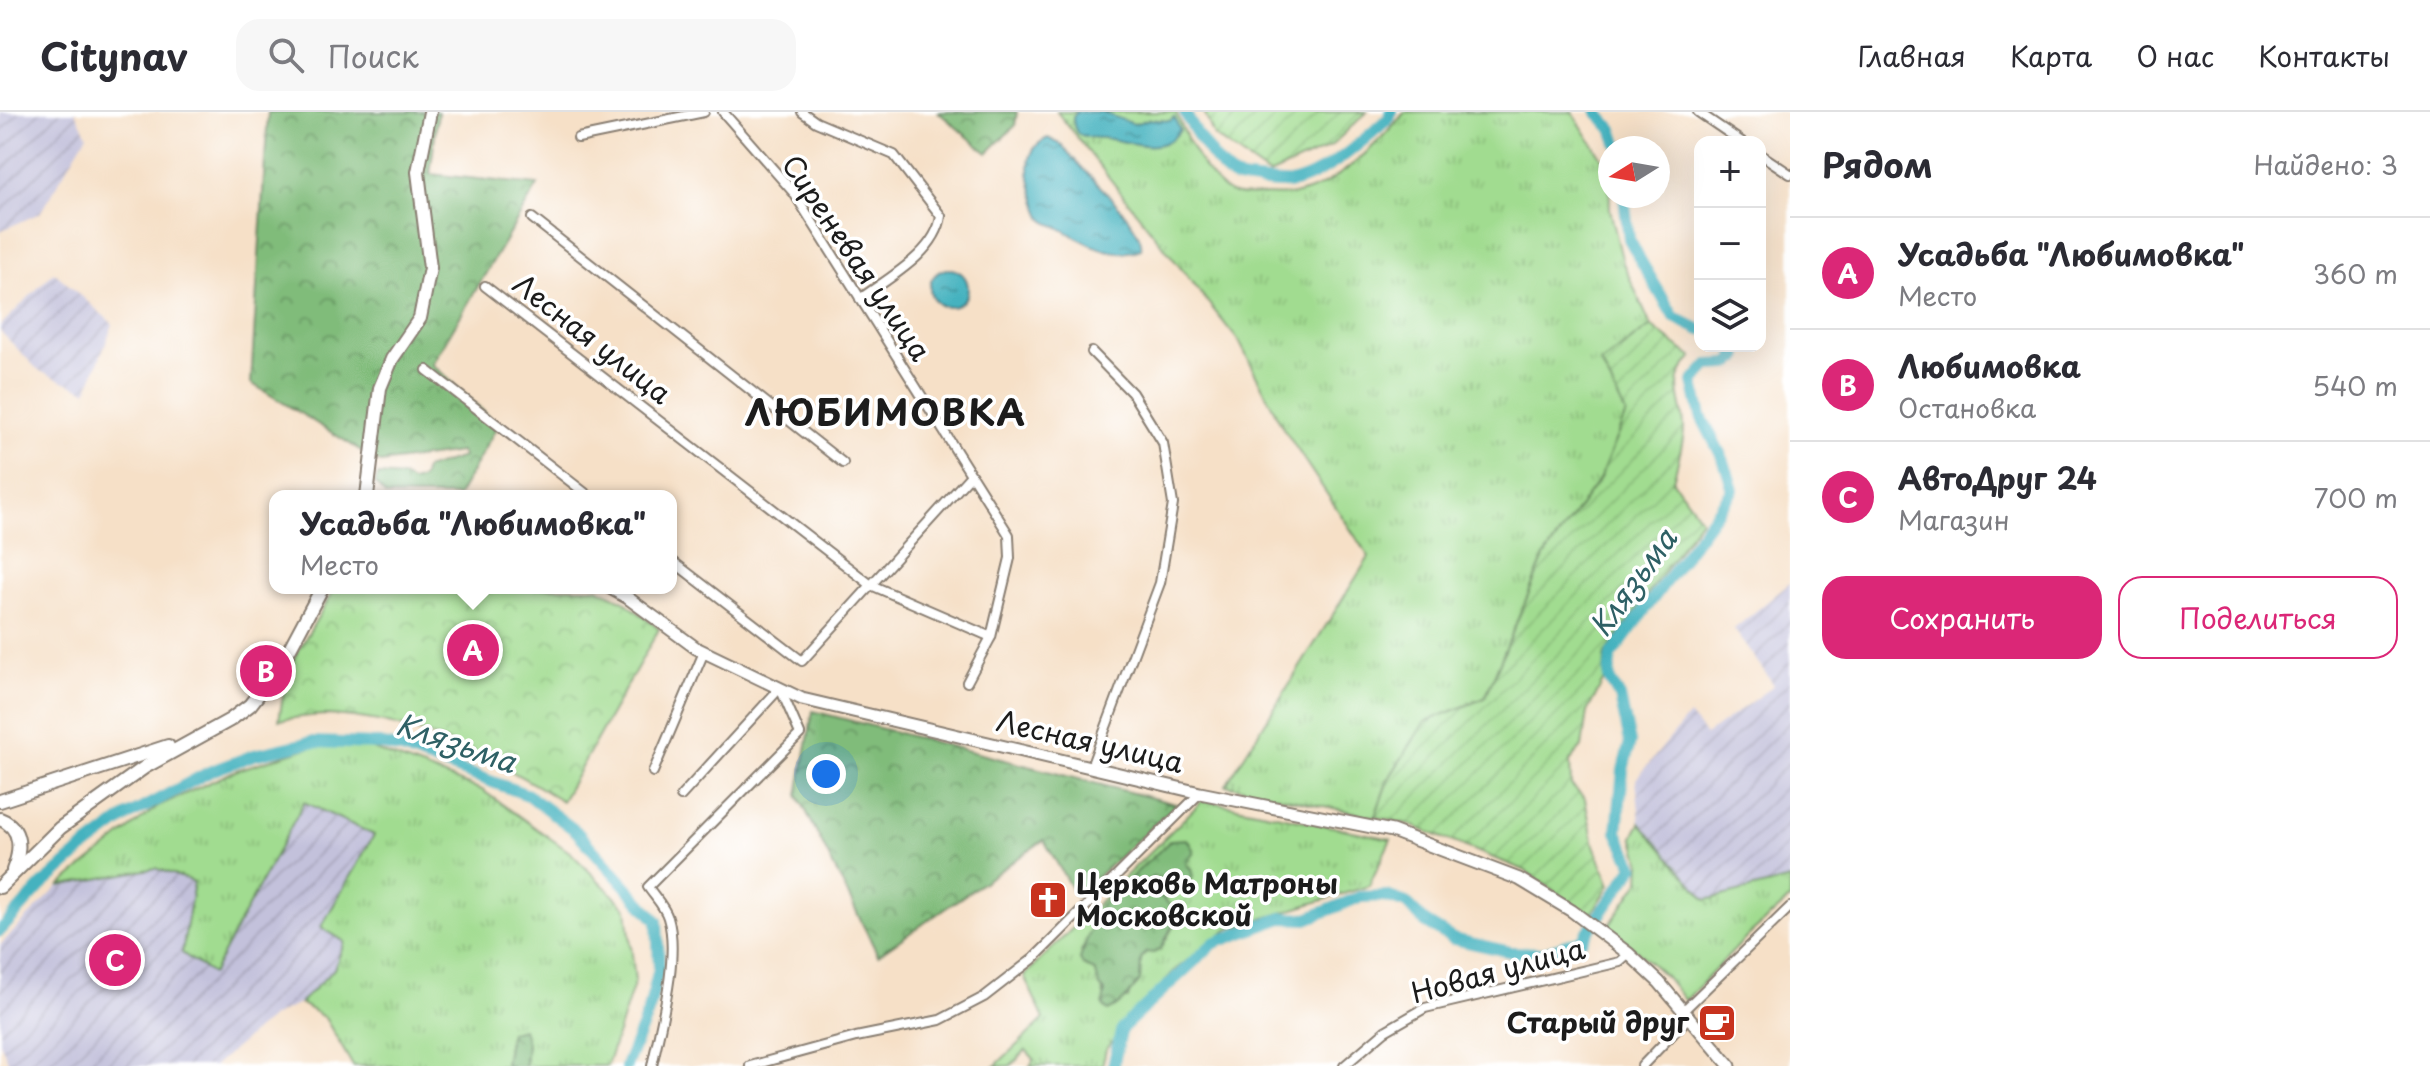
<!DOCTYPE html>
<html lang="ru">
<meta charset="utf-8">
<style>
body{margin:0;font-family:"Playpen Sans",sans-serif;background:#f7f7f7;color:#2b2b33}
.controls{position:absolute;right:24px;top:24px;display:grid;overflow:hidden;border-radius:16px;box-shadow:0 8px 32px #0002}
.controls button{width:72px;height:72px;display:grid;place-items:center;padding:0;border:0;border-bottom:2px solid #e1e1e2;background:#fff;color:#2b2b33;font:40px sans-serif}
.compass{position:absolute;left:1598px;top:24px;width:72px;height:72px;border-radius:50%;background:#fff;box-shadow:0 8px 32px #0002;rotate:259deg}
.you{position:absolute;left:826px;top:662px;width:28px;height:28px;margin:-20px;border:6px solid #fff;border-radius:50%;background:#1a73e8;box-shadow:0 0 0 12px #1a73e833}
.badge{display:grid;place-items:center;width:52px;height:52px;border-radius:50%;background:#db2777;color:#fff;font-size:26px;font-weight:700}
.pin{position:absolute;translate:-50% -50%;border:4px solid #fff;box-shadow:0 2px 8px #0006}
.popup{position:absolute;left:269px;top:378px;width:408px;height:104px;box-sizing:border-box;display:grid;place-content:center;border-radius:16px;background:#fff;filter:drop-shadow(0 2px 6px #0005);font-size:26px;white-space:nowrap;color:#7c7c81}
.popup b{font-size:30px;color:#2b2b33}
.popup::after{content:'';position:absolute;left:50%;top:100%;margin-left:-16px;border:16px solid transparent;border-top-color:#fff}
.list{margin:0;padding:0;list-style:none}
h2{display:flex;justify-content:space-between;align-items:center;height:104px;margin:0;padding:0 32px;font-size:34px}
h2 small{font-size:26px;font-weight:400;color:#7c7c81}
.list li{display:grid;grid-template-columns:52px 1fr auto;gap:24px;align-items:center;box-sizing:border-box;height:112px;padding:0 32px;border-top:2px solid #e1e1e2}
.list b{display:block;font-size:30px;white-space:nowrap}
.list p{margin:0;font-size:26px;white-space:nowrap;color:#7c7c81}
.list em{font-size:26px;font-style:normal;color:#7c7c81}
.actions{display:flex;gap:16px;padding:24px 32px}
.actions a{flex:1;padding:18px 0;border:2px solid #db2777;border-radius:24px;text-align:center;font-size:28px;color:#db2777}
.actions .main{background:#db2777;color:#fff}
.icon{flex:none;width:44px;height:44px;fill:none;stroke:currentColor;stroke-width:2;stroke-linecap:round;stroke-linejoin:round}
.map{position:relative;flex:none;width:1790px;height:954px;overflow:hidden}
header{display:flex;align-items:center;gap:48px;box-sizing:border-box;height:112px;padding:0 40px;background:#fff;border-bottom:2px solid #e1e1e2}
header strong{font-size:38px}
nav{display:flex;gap:44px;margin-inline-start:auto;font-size:28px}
.search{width:560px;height:72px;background:#f7f7f7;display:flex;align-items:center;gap:20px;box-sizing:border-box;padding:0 28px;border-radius:24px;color:#7c7c81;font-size:30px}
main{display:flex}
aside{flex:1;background:#fff}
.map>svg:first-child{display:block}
.industrial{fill:url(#industrial-furrows)}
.grass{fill:url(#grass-tufts);stroke:#5e7c56;stroke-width:2;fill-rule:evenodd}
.forest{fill:url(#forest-crowns);stroke:#4e6c4b;stroke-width:2}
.park{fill:url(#park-crowns);stroke:#5e7c56;stroke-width:2}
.garden{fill:url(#garden-furrows);stroke:#5e7c56;stroke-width:2}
.water{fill:url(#water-ripples);stroke:#30676e;stroke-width:2}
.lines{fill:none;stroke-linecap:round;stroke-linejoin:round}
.river{stroke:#44b2bf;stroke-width:12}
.minor-casing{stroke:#897e72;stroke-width:12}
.tertiary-casing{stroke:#897e72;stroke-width:15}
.secondary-casing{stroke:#897e72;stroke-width:16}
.minor{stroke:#fff;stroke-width:8}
.tertiary{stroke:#fff;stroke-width:11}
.secondary{stroke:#fff;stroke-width:12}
.labels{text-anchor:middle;stroke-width:7;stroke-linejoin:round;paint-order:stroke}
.street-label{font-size:28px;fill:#1c1c1c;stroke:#fff}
.poi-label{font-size:28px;font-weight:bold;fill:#1c1c1c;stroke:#fff;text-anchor:start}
.water-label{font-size:30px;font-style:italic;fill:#2e6065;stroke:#fff}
.district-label{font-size:36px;font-weight:bold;letter-spacing:2px;fill:#1c1c1c;stroke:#fff}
</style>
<header>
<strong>Citynav</strong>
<div class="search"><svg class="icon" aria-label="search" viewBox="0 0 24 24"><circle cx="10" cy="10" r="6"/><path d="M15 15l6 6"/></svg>Поиск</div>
<nav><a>Главная</a><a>Карта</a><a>О нас</a><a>Контакты</a></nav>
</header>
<main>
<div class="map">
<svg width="1790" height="954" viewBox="0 0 1790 954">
<defs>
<pattern id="industrial-furrows" width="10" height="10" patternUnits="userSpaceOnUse" patternTransform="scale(2)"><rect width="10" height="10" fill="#c3c1db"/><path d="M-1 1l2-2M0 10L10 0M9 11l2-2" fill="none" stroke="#a7a5bb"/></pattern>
<pattern id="grass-tufts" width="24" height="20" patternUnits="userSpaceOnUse" patternTransform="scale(2)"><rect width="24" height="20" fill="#a1dc90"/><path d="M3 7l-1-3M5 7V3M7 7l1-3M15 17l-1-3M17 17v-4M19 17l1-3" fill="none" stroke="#8abc7c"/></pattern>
<pattern id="forest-crowns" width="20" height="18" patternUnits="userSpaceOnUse" patternTransform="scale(2)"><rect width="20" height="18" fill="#80bc7a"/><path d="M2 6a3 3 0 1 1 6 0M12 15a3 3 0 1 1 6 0" fill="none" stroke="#689863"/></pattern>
<pattern id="park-crowns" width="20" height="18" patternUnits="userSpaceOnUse" patternTransform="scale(2)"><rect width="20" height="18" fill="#a1dc90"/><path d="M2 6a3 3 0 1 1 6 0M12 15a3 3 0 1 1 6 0" fill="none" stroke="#8abc7c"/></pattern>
<pattern id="garden-furrows" width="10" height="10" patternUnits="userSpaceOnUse" patternTransform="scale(2)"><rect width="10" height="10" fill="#a1dc90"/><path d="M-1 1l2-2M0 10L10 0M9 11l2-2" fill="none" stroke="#8abc7c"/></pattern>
<pattern id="water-ripples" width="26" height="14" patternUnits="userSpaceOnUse" patternTransform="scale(2)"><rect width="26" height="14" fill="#44b2bf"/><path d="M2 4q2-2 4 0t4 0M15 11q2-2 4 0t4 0" fill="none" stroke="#38909a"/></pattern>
</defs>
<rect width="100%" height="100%" fill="#fff"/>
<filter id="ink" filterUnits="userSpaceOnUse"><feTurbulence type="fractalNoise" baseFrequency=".0125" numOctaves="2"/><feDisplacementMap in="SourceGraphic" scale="16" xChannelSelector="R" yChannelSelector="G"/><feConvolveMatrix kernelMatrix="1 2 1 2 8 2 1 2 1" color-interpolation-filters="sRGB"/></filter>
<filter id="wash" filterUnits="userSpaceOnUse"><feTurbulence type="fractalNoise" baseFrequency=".006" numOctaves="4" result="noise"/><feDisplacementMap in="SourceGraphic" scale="32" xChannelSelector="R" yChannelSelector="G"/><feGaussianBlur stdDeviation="1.8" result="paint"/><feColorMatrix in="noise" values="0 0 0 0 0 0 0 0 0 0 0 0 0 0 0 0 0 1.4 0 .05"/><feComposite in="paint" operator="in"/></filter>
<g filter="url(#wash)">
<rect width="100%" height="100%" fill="#f6e0c7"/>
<g class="industrial">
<path d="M0,0H75L87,23L40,101L0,119Z"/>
<path d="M54,160L113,212L87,279L39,259L0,219V214Z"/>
<path d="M1790,471V767L1706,788L1640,711L1636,667L1689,603L1706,623L1774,573L1734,517Z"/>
<path d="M304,690L375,722L321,814L345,830L334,857L300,891L272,905L214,954H10L0,930V833L59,774L156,756L194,770L182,841L212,862Z"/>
</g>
<g class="grass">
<path d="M1057,0H1176C1186,26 1203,60 1225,78C1234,85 1250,84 1261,83C1271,83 1282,84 1292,83C1335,77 1378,31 1405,0H1572L1609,57L1610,97L1623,151L1651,214L1601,251L1627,301L1600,366L1544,445L1485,586L1425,610L1388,668L1375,705L1226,673L1369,445L1283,316L1240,231Z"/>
<path d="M314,634L370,636L482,678L571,741L627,797L635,869L607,954H525L527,931L510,920L505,954H353L325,906L300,891L334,857L345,830L321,815L374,723L304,690L212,862L182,841L194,770L156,756L59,774L158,694L237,658Z"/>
<path d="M1203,688L1391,727L1369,774L1229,817L1175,858L1106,937L1102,954H1030L1034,947L1026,938L1011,954H995L1044,907L1024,864ZM1194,739L1185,752L1181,773C1167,770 1152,754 1144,776C1148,779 1153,779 1157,782C1170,788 1171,800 1174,813L1160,838L1146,840L1141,847L1140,869L1130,880L1128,887L1105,886L1096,859L1081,840L1098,808L1099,795Z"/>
<path d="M1640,711L1706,788L1790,767V787L1747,825L1685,889L1666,865L1609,814L1640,768L1641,751L1633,725Z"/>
</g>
<g class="forest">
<path d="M268,0H438L430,62L538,73L432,252L498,313L458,384H386L375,372L378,363L403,365L412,370L422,367L425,357L463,345L460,340L381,351L251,271Z"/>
<path d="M938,0H1017L1015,14L987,41Z"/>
<path d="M813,599L1176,692L1076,785L1044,728L878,843L798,683Z"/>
<path d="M1187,727L1194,739L1186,752L1191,757L1193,765C1180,781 1169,764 1153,765L1147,769L1144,776L1150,781L1157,782L1169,792L1177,805L1160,838L1153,841L1146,840L1141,847L1140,869C1129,881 1124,892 1108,899L1103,894L1105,879L1099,874L1096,860L1083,853L1080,847L1089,821L1098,809L1099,795L1171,728Z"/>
<path d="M523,917L527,931L525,954H505L510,920Z"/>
</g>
<path class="park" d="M335,476H597L624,489L659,517L562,689C494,646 410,606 328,603C312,603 295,606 279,608L287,558Z"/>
<g class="garden">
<path d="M1204,0H1367L1330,35L1269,63L1214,24Z"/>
<path d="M1651,214L1693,246C1665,270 1685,289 1684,318C1683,334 1677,352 1673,369L1701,407L1605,542L1604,568L1587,600L1582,635L1570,649L1571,673L1585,687L1594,733L1610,773L1590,804L1524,758L1408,712L1375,705L1388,668L1425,610L1485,586L1544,445L1600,366L1626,302L1601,251Z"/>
</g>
<g class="water">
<path d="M1077,0H1101L1134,12L1149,7L1170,9L1174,5L1180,18C1163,45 1129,29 1104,26C1096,25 1087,27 1079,22C1074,18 1073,11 1073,5Z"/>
<path d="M1048,26L1062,33C1078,56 1147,113 1141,137C1112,148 1084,130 1060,116C1056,113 1048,112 1044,108C1040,105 1039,96 1037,91C1029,69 1020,38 1048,26Z"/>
<circle cx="949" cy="176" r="19"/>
</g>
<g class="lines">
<g class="river">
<path d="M1185,0C1192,16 1218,57 1234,65C1240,68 1282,72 1290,71C1324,65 1364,28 1389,6L1391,0"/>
<path d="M1597,0L1612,17L1619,36"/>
<path d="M1624,84L1629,127L1642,151L1674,205L1700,218"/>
<path d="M0,819L41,774L84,736L126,705L211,659L254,643L311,630L380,632L405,638L528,683L576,719L657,809L659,856L649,898L626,954"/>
<path d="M1113,954L1122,916L1214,831L1282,806L1307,807L1360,785L1386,784L1406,791L1425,810L1453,827L1511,840L1542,841L1582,828L1634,755L1617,720L1623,658L1630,630L1620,585L1609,567L1611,544L1733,378L1724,349L1701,304L1693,270L1708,253L1728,252L1738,245L1729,234"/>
</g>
</g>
</g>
<g filter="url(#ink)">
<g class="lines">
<defs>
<g id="minor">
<path d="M723,0L794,81L1009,423L1010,446L991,525L967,570"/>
<path d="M802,0L816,10L894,43L941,104C936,141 888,166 860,187"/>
<path d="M1698,0L1742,30"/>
<path d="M578,26L704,0"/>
<path d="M1760,42L1790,62"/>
<path d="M532,106L843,351"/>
<path d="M485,174L871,473L991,525"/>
<path d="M427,258L589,384"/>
<path d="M671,448L802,549L971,363"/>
<path d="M1091,655L1160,471L1173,392L1163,331L1132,281L1092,240"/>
<path d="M653,660L704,540"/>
<path d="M1684,898L1790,795"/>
<path d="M652,954C660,915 680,844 668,806C665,795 654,784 648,775L800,622L780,576L681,684"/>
<path d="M750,954L856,925L940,908L984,885L1033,847L1200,681"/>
<path d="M1344,954L1385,919L1425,896L1620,850L1629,842"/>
<path d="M1642,954L1689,905"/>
</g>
<path id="tertiary" d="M610,476L628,486L696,536L802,587L1200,681L1392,719L1519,767L1572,799L1629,842L1659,870L1730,954"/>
<g id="secondary">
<path d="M367,384L380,276L392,247L420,206L430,156L418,60L430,0"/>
<path d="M0,689L168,634"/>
<path d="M0,707C23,716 21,739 13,758"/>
<path d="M0,775L60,716L145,655L230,608L250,593L281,553L322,476"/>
</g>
</defs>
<use href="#minor" class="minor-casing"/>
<use href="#tertiary" class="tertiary-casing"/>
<use href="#secondary" class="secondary-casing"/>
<use href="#minor" class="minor"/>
<use href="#tertiary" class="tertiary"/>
<use href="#secondary" class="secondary"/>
</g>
</g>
<defs>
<symbol id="church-square" viewBox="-11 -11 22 22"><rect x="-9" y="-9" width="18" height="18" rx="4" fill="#c8321e" stroke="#fff"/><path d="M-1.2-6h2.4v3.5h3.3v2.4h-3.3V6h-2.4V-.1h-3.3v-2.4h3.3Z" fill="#fff"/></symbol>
<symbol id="cafe-square" viewBox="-11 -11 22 22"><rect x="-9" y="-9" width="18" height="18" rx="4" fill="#c8321e" stroke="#fff"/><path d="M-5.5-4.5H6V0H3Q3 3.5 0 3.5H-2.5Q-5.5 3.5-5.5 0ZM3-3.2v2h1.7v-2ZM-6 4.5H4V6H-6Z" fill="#fff"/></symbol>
</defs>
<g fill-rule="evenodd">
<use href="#church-square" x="1026" y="766" width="44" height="44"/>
<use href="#cafe-square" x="1695" y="889" width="44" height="44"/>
</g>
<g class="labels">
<g class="street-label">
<text transform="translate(856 146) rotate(56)" y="10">Сиреневая улица</text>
<text transform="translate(592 227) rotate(38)" y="10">Лесная улица</text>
<text transform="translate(1090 630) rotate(13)" y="10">Лесная улица</text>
<text transform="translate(1498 859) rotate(-15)" y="10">Новая улица</text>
</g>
<g class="poi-label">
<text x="1076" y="782">Церковь Матроны<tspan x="1076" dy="32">Московской</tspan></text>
<text x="1689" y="921" text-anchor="end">Старый друг</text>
</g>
<g class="water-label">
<text transform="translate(1634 471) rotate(-54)" y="10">Клязьма</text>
<text transform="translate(456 632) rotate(19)" y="10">Клязьма</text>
</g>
<g class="district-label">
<text x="886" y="314">ЛЮБИМОВКА</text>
</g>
</g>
</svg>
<div class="controls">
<button>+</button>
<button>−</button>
<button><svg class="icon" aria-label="layers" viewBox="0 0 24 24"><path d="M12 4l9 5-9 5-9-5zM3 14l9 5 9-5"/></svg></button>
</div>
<svg class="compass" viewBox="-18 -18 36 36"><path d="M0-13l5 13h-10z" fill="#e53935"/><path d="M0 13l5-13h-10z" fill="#7c7c81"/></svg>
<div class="you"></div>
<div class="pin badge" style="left:473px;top:538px">A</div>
<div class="popup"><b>Усадьба &quot;Любимовка&quot;</b>Место</div>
<div class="pin badge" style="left:266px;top:559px">B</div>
<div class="pin badge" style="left:115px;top:848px">C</div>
</div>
<aside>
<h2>Рядом<small>Найдено: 3</small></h2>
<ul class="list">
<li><span class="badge">A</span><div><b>Усадьба &quot;Любимовка&quot;</b><p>Место</p></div><em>360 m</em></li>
<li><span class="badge">B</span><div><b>Любимовка</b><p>Остановка</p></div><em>540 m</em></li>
<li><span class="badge">C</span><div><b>АвтоДруг 24</b><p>Магазин</p></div><em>700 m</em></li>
</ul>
<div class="actions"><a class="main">Сохранить</a><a>Поделиться</a></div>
</aside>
</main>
